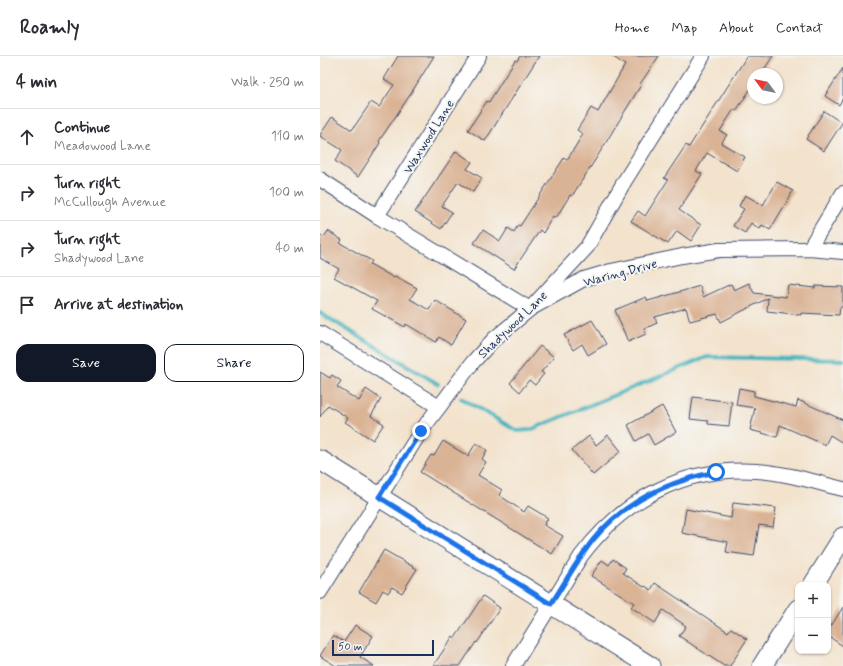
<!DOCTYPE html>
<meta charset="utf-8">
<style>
body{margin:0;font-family:Mynerve,sans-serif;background:#f2f2f3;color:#2b2b33}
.controls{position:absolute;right:12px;bottom:12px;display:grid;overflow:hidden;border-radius:8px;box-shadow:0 1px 3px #0004}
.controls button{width:36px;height:36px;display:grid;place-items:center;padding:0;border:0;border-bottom:1px solid #e1e1e2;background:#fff;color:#2b2b33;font:20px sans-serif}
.compass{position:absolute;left:427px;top:12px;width:36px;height:36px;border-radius:50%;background:#fff;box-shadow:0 1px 3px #0004;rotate:302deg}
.scale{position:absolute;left:12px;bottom:10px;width:102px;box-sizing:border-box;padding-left:4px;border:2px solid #1b2f5e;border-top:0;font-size:11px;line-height:14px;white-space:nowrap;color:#1b2f5e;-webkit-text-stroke:3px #f6f6f2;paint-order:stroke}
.stop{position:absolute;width:12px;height:12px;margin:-9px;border:3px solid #1a73e8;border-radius:50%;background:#fff}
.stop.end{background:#1a73e8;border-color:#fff;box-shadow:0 1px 4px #0008}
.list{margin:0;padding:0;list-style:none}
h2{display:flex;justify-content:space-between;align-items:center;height:52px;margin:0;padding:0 16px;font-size:17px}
h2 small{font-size:13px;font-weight:400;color:#7c7c81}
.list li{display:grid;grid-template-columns:26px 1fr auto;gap:12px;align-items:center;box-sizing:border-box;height:56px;padding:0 16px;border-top:1px solid #e1e1e2}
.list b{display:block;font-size:15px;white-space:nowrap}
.list p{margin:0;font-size:13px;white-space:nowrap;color:#7c7c81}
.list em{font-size:13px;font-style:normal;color:#7c7c81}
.actions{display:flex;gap:8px;padding:12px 16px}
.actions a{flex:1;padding:9px 0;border:1px solid #111827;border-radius:12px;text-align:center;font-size:14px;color:#111827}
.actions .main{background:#111827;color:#fff}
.icon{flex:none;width:22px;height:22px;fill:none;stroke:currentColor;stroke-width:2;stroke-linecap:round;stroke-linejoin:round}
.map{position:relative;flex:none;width:523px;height:610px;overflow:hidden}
header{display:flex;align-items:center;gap:24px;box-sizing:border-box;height:56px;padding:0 20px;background:#fff;border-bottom:1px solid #e1e1e2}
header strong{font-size:19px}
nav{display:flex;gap:22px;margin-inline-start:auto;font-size:14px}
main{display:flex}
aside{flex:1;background:#fff}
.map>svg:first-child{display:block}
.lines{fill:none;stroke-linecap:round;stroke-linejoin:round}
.stream{stroke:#46b5be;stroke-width:4}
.building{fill:#dab395}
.street-casing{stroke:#3b4a6f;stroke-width:16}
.secondary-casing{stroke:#3b4a6f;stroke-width:21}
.street{stroke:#fff;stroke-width:14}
.secondary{stroke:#fff;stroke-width:19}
.route{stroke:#1a73e8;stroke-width:5}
.labels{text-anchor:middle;stroke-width:4;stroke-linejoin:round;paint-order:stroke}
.street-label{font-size:13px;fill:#1b2f5e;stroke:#f6f6f2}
</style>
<header>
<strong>Roamly</strong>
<nav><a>Home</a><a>Map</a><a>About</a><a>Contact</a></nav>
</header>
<main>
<aside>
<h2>4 min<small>Walk · 250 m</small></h2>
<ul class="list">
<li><svg class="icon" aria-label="ahead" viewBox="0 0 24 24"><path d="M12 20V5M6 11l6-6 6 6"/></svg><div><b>Continue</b><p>Meadowood Lane</p></div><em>110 m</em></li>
<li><svg class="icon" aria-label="right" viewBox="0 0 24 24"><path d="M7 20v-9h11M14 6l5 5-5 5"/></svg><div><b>Turn right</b><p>McCullough Avenue</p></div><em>100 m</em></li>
<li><svg class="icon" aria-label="right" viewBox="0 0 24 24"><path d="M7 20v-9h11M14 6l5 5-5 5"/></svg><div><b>Turn right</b><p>Shadywood Lane</p></div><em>40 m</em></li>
<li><svg class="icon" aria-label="arrive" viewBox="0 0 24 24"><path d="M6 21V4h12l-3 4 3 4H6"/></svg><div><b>Arrive at destination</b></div></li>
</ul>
<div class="actions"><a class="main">Save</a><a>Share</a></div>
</aside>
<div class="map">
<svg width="523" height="610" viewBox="0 0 523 610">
<rect width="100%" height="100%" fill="#f6f6f2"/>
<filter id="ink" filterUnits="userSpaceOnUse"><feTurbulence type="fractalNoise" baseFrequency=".025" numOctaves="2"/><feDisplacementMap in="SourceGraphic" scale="8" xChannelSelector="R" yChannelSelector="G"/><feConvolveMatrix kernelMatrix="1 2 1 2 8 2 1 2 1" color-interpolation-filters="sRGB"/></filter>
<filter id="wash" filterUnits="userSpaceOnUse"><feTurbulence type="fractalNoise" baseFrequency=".012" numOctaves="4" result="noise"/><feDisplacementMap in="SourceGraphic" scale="16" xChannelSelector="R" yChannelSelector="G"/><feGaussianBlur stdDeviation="0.9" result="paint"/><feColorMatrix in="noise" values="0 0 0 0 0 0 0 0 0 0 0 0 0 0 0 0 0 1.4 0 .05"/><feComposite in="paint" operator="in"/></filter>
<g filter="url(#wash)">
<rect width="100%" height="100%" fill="#f3e3cd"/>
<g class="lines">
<g class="stream">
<path d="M0,257L118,328"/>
<path d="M141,342L197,375L210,374L387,301L523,304"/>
</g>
</g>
<g id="blocks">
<g class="building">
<path d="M78,0H114L90,39L59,85L60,87L38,121L15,105L22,94L0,80V79L12,61L32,74L51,46L59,51L74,29L64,23Z"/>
<path d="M200,0H219L165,85L148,74L167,45L169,46L195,4L197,5Z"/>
<path d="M292,0H339L320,28L321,29L277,101L252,140L250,139L236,162L233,160L223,177L220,174L194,213L154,187L163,174L180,185L188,172L194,176L198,169L200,170L244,102L247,104L263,78L257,74L271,52L278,56L305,9Z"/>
<path d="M427,0H453L441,18H433V29L416,55L414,53L400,75L407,79L401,87L425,101L417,115L387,97L376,115L382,118L359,154L381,169L371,185L357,175L348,188L311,165L318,155L325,160L348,124L344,122L366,89L369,91Z"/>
<path d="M523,12V42L519,49L505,40Z"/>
<path d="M504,55L522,67L504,95L486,83Z"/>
<path d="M136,95L152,106L147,113L162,122L153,136L138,126L122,150L132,156L121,173L95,156Z"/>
<path d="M457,126L473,135L450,174L442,169L440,173L431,167L425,177L413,170L424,153L419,150L425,139L443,149Z"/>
<path d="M8,175L22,184L20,187L52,205L50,208L74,222L75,220L97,232L90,243L109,254L115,244L146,263L131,289L119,281L116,286L86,268L85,271L52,253L57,245L14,221L19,213L0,202V179L4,181Z"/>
<path d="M429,227L434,237L466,241L468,229L495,232V230L523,231V251H520L519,259L481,257V259L447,255L448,242L401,266L397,258L370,265L366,252L335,261L337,267L324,273L326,278L308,286L295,254L326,241L328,245L380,230L383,241L411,228L414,234Z"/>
<path d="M272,264L286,288L268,299L262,288L253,294L244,279Z"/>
<path d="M220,290L234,301L221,316L224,318L215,329L209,324L200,336L190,327Z"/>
<path d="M0,316L10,322L12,319L21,325L17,331L39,345L46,333L61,343L51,360L64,368L53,384L25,366L28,362L8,349L0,361Z"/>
<path d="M419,332L434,335V340L476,351L478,344L523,364V387L510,379L505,389L460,369L457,381L430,374L435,352L416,349Z"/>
<path d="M373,341L412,346L409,370L388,368V365L370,363Z"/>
<path d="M342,350L356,376L334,389L328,378L316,385L308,369Z"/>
<path d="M288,379L301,395L273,419L252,394L269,380L276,389Z"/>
<path d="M123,385L148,400L156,387L167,394L162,403L166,406L158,419L182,434L179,439L204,456L208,450L228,462L224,469L243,480L232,498L100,416L111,399L114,400Z"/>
<path d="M413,447L456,452L453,471L439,469L434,500L406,496L408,486L362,477L366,453L411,462Z"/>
<path d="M64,494L97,513L82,537L72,531L68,537L63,534L56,546L39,536Z"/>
<path d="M293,503L306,512L303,517L324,531L325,530L331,534L335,527L408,576L411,572L427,583L410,610H404L359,580L366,570L343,554L335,567L311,551L314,547L271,520L282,504L289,509Z"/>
<path d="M163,540L180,552L157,587L156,586L140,610H113L133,580L135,582Z"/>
<path d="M523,551V590L508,580V575Z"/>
<path d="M35,569L53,580L40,601L54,610H16L0,600L13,579L24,586Z"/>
</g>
</g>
</g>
<g filter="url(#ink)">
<use href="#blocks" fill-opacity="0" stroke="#3b4a6f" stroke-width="1"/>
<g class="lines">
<defs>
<g id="street">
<path d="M0,123L57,160L210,253L264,223L291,215L362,200L399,194L489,193L523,196"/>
<path d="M57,160L159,0"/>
<path d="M489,193L523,137"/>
<path d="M0,277L119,351"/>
<path d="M0,536L101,375L153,306L174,283L210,253L267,191L304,126L383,0"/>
<path d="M193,610L261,500C304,443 364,410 437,415C466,417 495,426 523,433"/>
</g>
<g id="secondary">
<path d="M0,404L330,610"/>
<path d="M493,529L523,481"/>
<path d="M442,610L478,553"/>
</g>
</defs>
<use href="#street" class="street-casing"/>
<use href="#secondary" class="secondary-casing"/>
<use href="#street" class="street"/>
<use href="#secondary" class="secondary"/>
</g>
</g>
<g class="lines" filter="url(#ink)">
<path class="route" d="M101,375L59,441L231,548C245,527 257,504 273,484C304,446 349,425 396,416"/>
</g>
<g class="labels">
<g class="street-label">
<text transform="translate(108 80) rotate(-58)" y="5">Waxwood Lane</text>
<text transform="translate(300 216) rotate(-15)" y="5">Waring Drive</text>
<text transform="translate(192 268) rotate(-44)" y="5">Shadywood Lane</text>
</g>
</g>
</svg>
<div class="controls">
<button>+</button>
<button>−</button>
</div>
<svg class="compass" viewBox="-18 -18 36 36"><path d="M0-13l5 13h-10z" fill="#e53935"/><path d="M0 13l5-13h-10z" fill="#7c7c81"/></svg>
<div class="scale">50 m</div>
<div class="stop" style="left:396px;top:416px"></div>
<div class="stop end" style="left:101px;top:375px"></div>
</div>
</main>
